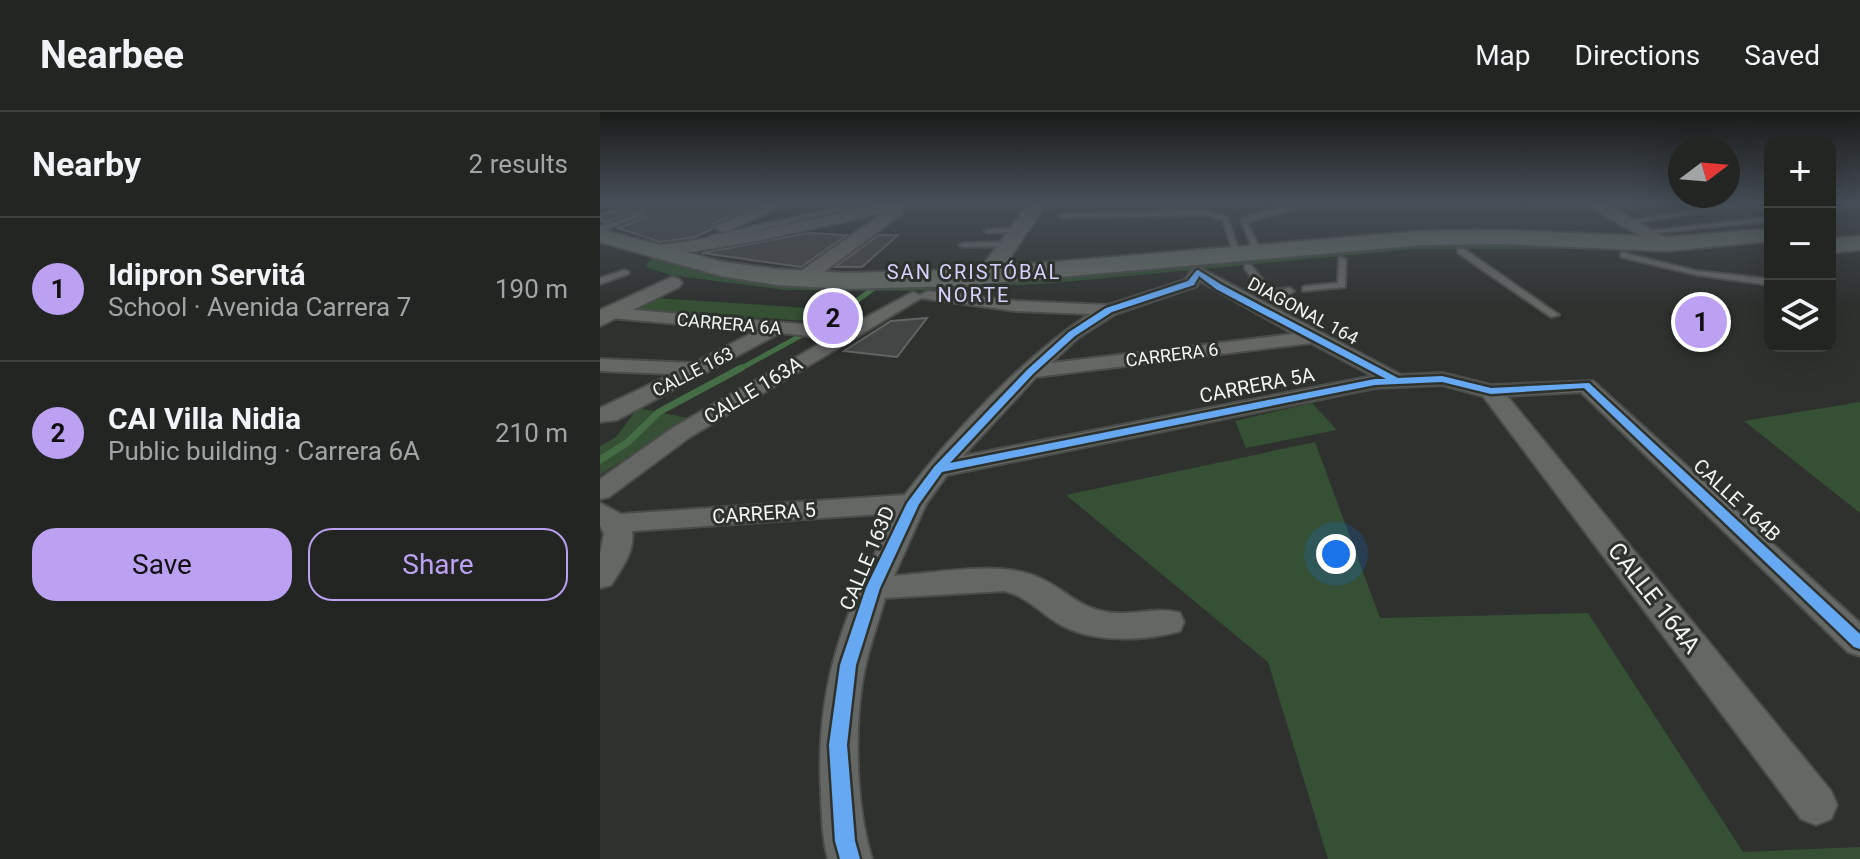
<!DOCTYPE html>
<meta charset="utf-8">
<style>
body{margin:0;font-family:Roboto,sans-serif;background:#2a2d2a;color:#f1f3f6}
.controls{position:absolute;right:24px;top:24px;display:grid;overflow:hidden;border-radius:16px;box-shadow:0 8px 32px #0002}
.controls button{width:72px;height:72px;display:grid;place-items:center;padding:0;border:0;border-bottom:2px solid #3f4240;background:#222522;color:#f1f3f6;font:40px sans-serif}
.compass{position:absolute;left:1068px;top:24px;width:72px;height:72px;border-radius:50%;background:#222522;box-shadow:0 8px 32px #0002;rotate:74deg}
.you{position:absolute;left:736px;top:442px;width:28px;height:28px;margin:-20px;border:6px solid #fff;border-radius:50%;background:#1a73e8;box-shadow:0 0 0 12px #1a73e833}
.badge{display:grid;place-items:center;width:52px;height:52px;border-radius:50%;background:#bca0f2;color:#111;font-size:26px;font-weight:700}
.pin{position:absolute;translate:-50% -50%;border:4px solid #fff;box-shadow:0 2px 8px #0006}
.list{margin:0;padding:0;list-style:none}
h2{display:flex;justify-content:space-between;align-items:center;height:104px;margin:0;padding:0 32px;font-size:34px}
h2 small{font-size:26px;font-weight:400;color:#a2a5a5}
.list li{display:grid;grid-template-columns:52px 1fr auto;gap:24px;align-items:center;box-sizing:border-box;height:144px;padding:0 32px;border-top:2px solid #3f4240}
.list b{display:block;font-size:30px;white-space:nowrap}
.list p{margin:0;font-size:26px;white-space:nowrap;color:#a2a5a5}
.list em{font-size:26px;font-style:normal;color:#a2a5a5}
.actions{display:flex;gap:16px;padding:24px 32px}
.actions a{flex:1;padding:18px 0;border:2px solid #bca0f2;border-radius:24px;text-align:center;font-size:28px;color:#bca0f2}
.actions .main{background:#bca0f2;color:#111}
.icon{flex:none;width:44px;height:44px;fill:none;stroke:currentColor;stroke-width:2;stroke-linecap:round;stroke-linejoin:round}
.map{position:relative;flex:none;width:1260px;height:747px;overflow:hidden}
header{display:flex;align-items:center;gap:48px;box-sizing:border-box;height:112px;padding:0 40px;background:#222522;border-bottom:2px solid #3f4240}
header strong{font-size:38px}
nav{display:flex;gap:44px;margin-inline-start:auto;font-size:28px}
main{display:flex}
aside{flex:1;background:#222522}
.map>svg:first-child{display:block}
.green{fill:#355034}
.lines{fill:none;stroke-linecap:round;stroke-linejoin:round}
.stream-far1{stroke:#456d45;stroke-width:5}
.stream{stroke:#456d45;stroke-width:7}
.building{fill:#444545;stroke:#626363;stroke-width:2}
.service-casing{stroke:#4b4d4b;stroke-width:4}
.minor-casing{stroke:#4b4d4b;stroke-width:4}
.tertiary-casing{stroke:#4b4d4b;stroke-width:4}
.secondary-casing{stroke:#4b4d4b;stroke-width:4}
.primary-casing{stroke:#4b4d4b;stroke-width:4}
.service{fill:#656765;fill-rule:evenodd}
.minor{fill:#656765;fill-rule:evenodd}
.tertiary{fill:#656765;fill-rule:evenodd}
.secondary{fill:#656765;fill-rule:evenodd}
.primary{fill:#656c65;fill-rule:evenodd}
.cycleway-casing{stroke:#2d322d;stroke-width:5}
.cycleway{fill:#66a8f1;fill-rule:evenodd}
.labels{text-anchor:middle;stroke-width:6;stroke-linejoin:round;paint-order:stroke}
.far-street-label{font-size:18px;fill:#f2f5f2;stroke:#2d322d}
.far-quarter-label{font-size:20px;letter-spacing:2px;fill:#d5d1fd;stroke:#2d322d}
.street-label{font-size:20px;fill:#f2f5f2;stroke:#2d322d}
.near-street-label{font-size:24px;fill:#f2f5f2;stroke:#2d322d}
</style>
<header>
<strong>Nearbee</strong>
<nav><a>Map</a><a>Directions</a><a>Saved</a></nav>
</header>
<main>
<aside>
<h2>Nearby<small>2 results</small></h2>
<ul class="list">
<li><span class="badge">1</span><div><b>Idipron Servitá</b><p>School · Avenida Carrera 7</p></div><em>190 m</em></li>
<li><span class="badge">2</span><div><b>CAI Villa Nidia</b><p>Public building · Carrera 6A</p></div><em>210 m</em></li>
</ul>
<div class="actions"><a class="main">Save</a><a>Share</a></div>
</aside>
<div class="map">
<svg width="1260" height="747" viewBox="0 0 1260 747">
<rect width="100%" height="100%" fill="#2e312e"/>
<g class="green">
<path d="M827,129L1016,134L1018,137H816L453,171L315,179L185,178L70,163L48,156L46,152L52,147L119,163L216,172Z"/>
<path d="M54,186L224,197L205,209L29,197Z"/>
<path d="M1260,290V401L1144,309Z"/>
<path d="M712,291L737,318L646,336L635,309Z"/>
<path d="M38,296L88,306L0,363V334L16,325Z"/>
<path d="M715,330L780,506L988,501L1143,740L1260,735V747H728L668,550L466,383Z"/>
</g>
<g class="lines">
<path class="stream-far1" d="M138,258L233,206L281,171"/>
<path class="stream" d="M0,348L28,330L59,300L141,256"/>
</g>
<g class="building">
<path d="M41,91H159L113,112L112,117L95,125L60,130L18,116L45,106V100L38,99L5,110L0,108V103Z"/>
<path d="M209,121L247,123L201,155L102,141Z"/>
<path d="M279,123H298L262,155H235Z"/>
<path d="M327,206L297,245L244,239L291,209Z"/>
</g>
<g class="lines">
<defs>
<g id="service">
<path d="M260,91L268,92L116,128L110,133L106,131L110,124Z"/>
<path d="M701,91H713L647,110L661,139L654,141L641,108L645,105Z"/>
<path d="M1120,91H1128L1134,95L1026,112L1023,110L1124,94Z"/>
<path d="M1145,91H1155L1170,96V100Z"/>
<path d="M1260,91V94L1230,97V93Z"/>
<path d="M606,99L628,106L640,143L633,141L623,108L606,103L462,106L459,104L462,102Z"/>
<path d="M39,102L44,103L0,119V115Z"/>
<path d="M1170,105V109L1046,122L1042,120Z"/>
<path d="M419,116L422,120L388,121L384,119L388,117Z"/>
<path d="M409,130L413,132L412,134L363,135L359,133L363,131Z"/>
<path d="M858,137H864L959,203L951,205L858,141Z"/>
<path d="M1024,141L1097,159L1170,167V173L1097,163L1021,145V141Z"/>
<path d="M739,145L746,147L745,175L703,179V175L706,174L738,171Z"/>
<path d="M645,153H651L671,178L690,176L694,179L690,182L666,183L645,157Z"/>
<path d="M25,158L29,160L28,162L0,172V166Z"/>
</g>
<path id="minor" d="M598,155L801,263L842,261L891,273L993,269L1260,511V544L1248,540L981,280L907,284L1231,679L1237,693L1231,707L1216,713L1201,707L883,284L842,273L775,276L347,363L326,392L294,464C336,461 397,449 435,464C464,475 472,493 506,500C531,505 555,494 580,501L584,510L580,519C546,529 495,531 463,514C442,503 428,484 404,479L285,486C279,508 271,530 266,551C253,608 255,691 272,747H228C222,725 222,703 221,680C215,569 246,498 295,401L32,419C35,439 22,456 11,473L0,476V441L4,422L0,413V391L21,402L305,383C351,322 426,243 490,202L416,199L321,186L90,325L9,385L0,387V367L74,315L230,226L180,221L17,308L0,310V296L72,262L0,259V247L94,251L156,219L11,206L2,201L11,196L246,216L313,180L320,183L328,179L416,189L508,193L585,168L593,157ZM600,169L694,222L451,251L478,226L515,202L597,174ZM711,231L773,264L363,344L436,265Z"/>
<g id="tertiary">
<path d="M167,91H189L128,119L122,120L114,115Z"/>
<path d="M284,91H314L302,96V102L209,171H195L192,167L195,163L283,101L157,129L54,146L45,140L54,134L157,119Z"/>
<path d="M984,91H1004L1076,132L1067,137L1061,136Z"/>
<path d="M72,165L79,167L82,171L79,175L0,214V198Z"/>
</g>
<path id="secondary" d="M429,91H447L395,168H379L376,163Z"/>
<g id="primary">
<path d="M0,117L123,150L177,157L246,161L357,158L823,119L901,118L1067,125L1170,117V129L1067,139L901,132L823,133L357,174L246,177L177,173L121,164L0,130Z"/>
<path d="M1260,124V138L1230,141V127Z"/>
</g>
</defs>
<use href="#service" class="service-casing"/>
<use href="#minor" class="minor-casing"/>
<use href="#tertiary" class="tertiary-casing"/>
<use href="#secondary" class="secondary-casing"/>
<use href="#primary" class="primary-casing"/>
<use href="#service" class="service"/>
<use href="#minor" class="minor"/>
<use href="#tertiary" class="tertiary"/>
<use href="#secondary" class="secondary"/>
<use href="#primary" class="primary"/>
<defs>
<path id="cycleway" d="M598,158L622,173L798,266L842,264L891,276L989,271L1260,522V537L1254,535L984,276L891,282L842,270L775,273L342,360L319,392L280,476L256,553L247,633L255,729L260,747H240L235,729L229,633L240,553L266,476L307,391L334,355L427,258L469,220L506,196L588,169L596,159ZM599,164L616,177L786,267H775L350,351L433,262L475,224L512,200L594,173Z"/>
</defs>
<use href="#cycleway" class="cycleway-casing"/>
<use href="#cycleway" class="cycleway"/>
</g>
<linearGradient id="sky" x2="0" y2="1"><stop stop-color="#191b19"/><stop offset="0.46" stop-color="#464e57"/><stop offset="1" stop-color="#464e57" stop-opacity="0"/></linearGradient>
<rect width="1260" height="196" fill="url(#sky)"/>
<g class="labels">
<g class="far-street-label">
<text transform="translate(703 199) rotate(28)" y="6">DIAGONAL 164</text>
<text transform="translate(129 212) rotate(5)" y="6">CARRERA 6A</text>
<text transform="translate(572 243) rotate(-7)" y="6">CARRERA 6</text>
<text transform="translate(93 260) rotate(-27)" y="6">CALLE 163</text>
</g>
<g class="far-quarter-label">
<text x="374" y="167">SAN CRISTÓBAL<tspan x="374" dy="23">NORTE</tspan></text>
</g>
<g class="street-label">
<text transform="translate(657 273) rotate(-11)" y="7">CARRERA 5A</text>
<text transform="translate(153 278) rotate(-31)" y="7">CALLE 163A</text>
<text transform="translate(1137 388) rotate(43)" y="7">CALLE 164B</text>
<text transform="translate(164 401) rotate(-4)" y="7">CARRERA 5</text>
<text transform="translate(267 446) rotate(-67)" y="7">CALLE 163D</text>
</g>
<g class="near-street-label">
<text transform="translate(1054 486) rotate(52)" y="8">CALLE 164A</text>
</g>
</g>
</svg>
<div class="controls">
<button>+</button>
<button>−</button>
<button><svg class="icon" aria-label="layers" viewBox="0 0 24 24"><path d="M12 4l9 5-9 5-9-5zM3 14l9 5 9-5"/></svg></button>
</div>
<svg class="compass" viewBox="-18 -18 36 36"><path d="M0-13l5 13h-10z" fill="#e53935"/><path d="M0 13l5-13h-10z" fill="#a2a5a5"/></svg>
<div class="you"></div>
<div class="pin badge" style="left:1101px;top:210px">1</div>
<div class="pin badge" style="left:233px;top:206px">2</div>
</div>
</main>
